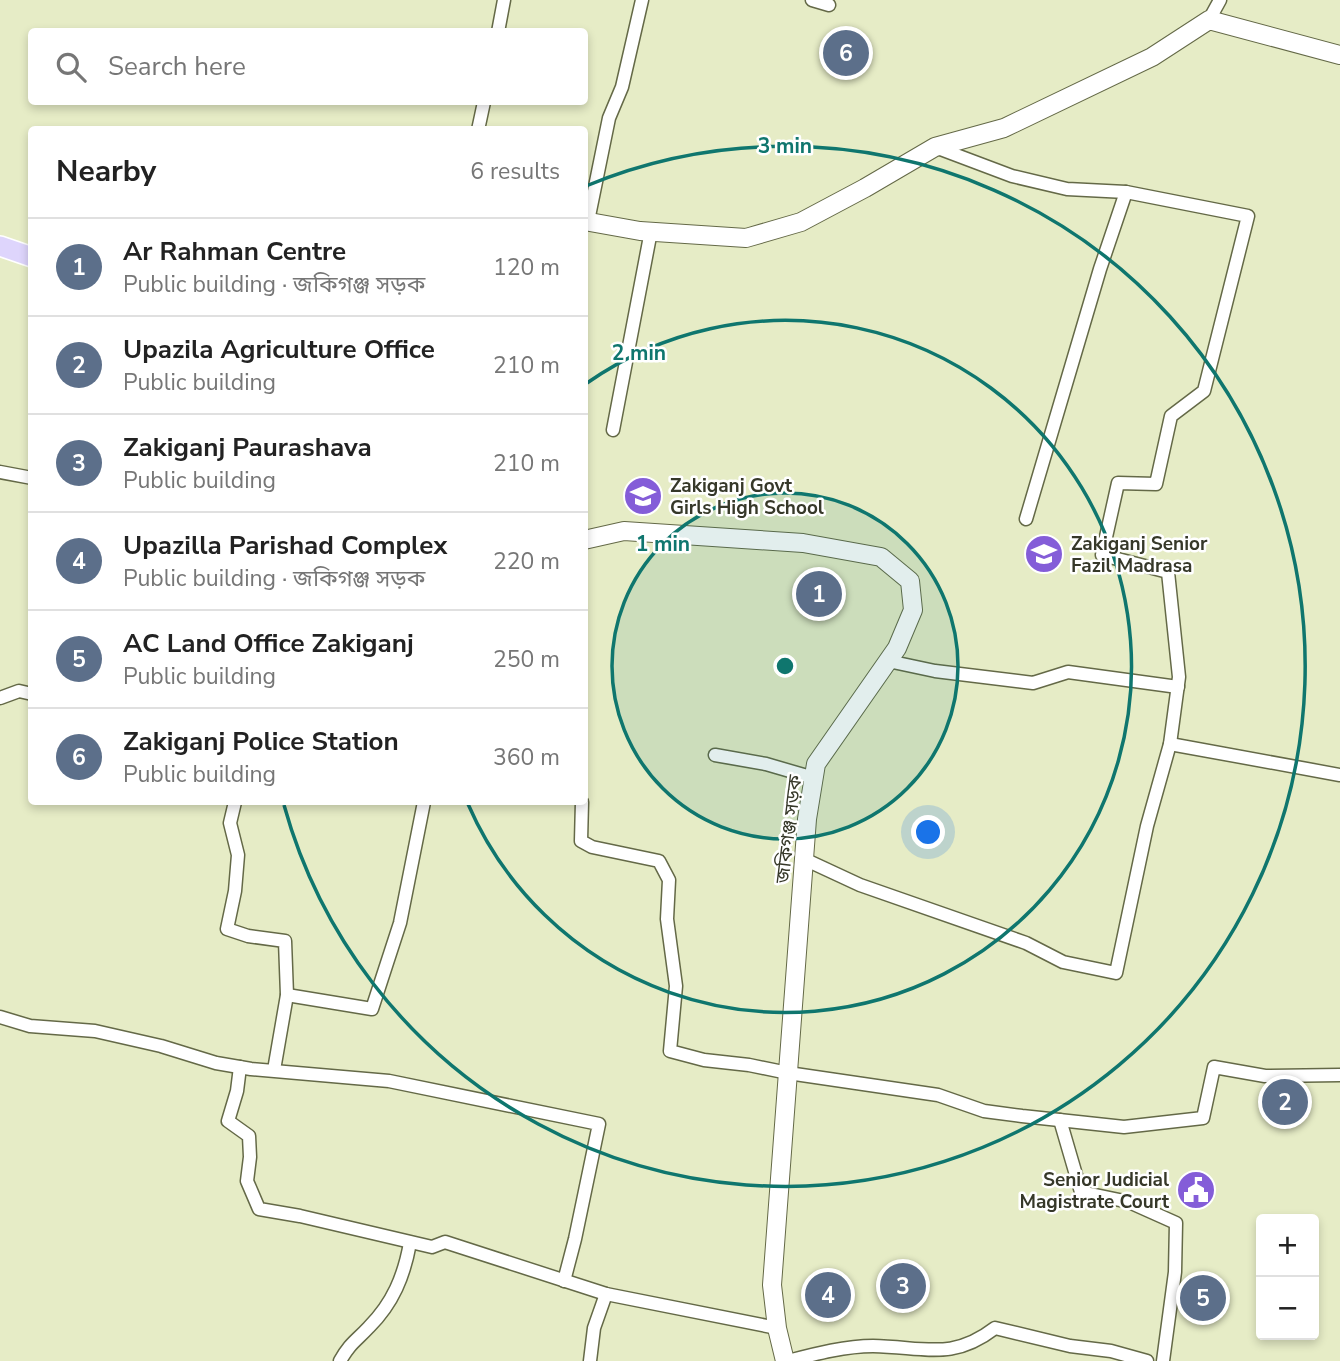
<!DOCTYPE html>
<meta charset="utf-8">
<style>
body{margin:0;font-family:"Nunito Sans","Noto Sans Bengali",sans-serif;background:#f6f6f6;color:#222}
.controls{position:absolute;right:21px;bottom:21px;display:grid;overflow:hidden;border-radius:7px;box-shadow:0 4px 10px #0003}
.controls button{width:63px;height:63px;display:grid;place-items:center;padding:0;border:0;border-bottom:2px solid #e0e0e0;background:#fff;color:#222;font:35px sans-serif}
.you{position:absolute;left:929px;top:833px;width:24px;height:24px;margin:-18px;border:5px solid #fff;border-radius:50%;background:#1a73e8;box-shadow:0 0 0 10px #1a73e833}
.badge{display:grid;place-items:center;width:46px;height:46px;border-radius:50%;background:#845dd8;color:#fff;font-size:23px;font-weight:700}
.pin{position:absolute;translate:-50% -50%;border:4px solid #fff;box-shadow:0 2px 7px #0006}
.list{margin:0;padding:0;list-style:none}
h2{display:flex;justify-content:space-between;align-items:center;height:91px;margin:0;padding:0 28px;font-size:30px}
h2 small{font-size:23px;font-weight:400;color:#767676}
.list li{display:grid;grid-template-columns:46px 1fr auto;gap:21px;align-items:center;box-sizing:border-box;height:98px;padding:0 28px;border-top:2px solid #e0e0e0}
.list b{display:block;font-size:26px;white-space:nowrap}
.list p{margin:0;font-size:23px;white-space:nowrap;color:#767676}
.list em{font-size:23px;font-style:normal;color:#767676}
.icon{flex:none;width:38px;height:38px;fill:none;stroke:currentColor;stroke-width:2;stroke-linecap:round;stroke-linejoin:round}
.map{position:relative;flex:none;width:1340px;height:1361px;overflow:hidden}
.search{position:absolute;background:#fff;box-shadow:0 4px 10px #0003;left:28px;top:28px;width:560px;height:77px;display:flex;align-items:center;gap:18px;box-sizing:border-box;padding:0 24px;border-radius:7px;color:#767676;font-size:26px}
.panel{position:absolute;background:#fff;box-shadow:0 4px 10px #0003;left:28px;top:126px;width:560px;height:679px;border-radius:7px}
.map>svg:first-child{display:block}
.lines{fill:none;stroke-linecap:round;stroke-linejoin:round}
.street-casing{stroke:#646947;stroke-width:15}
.secondary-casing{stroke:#646947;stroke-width:20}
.primary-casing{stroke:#fff;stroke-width:22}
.street{stroke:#fff;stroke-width:12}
.secondary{stroke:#fff;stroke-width:18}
.primary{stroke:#ded5fc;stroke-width:19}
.ring{fill:none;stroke:#0f766e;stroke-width:3.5}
.labels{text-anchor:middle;stroke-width:5;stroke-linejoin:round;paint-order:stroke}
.poi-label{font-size:19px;font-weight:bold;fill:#363829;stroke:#fff;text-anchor:start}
.street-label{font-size:19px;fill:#363829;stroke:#fff}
.centre{fill:#0f766e;stroke:#fff;stroke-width:3.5}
.ring-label{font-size:21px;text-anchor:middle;font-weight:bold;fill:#0f766e;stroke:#fff;stroke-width:5;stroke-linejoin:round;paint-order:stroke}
</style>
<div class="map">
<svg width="1340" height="1361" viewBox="0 0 1340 1361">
<rect width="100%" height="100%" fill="#e6ecc6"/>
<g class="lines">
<defs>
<g id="street">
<path d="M812,0L829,5"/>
<path d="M1209,20L1220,0"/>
<path d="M498,32L504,0"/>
<path d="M478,130L484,102"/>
<path d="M588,221L609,118L622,87L642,0"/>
<path d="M613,430L651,231"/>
<path d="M0,472L32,478"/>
<path d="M1026,519L1100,269L1126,192"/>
<path d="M888,661L935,671L1033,683L1068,672L1178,687"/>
<path d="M0,698L19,691L32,694"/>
<path d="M1170,744L1340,775"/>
<path d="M715,755L766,764L814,778"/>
<path d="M235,802L230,823L238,855L235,891L227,929L248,936L285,941L287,995L274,1070"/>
<path d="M582,802L581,841L592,847L659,861L669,880L667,919L676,986L670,1051L704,1060L749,1065L788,1073L938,1095L984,1111L1022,1116L1124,1127L1203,1118L1214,1067L1265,1076L1340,1075"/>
<path d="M804,859L860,885L1026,943L1063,962L1116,973L1147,826L1170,744L1179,677L1168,572L1102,555L1118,483L1156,484L1171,416L1204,391L1248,216L1126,192L1067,189L1012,176L935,147"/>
<path d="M287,995L372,1009L400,923L424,802"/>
<path d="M0,1017L30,1026L95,1031L161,1046L216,1063L251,1069L389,1081L599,1124L575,1239L564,1281"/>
<path d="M240,1067L237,1091L228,1121L249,1136L250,1157L247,1181L259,1209L300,1216L432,1247L445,1242L606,1294L777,1328"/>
<path d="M1060,1120L1081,1192L1129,1202L1176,1223L1175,1272L1163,1361"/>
<path d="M340,1361C350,1343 356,1341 369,1327C393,1303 404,1276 410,1243"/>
<path d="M590,1361L594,1328L606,1294"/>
<path d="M788,1361C815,1354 845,1346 873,1346C925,1347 952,1361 995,1328L1070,1346L1111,1351L1147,1361"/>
</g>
<g id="secondary">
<path d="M584,221L640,231L746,238L801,222L865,188L935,147L1004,128L1152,57L1209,20L1340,55"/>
<path d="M584,540L624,531L803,543L881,557L910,581L913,610L897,648L816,764L807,819L772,1285L777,1328L785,1361"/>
</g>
<path id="primary" d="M0,246L32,257"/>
</defs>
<use href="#street" class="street-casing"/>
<use href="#secondary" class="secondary-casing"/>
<use href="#primary" class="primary-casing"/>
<use href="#street" class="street"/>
<use href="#secondary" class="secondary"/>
<use href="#primary" class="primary"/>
</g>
<circle cx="785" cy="666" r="173" fill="#0f766e" fill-opacity=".12"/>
<g class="ring">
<circle cx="785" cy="666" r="173"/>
<path d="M587 383A346 346 0 1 1 468 804"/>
<path d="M586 186A520 520 0 1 1 284 805"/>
</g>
<defs>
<symbol id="school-disc" viewBox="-11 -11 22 22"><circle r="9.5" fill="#845dd8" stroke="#fff"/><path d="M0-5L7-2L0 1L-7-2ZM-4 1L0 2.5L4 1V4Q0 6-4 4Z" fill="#fff"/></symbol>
<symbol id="civic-disc" viewBox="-11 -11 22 22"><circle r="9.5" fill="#845dd8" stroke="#fff"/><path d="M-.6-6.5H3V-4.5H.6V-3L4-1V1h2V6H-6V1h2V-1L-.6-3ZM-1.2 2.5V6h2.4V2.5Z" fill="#fff"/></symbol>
</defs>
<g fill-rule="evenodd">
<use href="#school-disc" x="621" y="474" width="44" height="44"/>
<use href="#school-disc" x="1022" y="532" width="44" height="44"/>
<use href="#civic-disc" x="1174" y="1168" width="44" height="44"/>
</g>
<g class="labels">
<g class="poi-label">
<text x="670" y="492">Zakiganj Govt<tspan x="670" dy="22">Girls High School</tspan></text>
<text x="1071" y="550">Zakiganj Senior<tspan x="1071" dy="22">Fazil Madrasa</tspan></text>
<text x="1169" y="1186" text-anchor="end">Senior Judicial<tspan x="1169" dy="22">Magistrate Court</tspan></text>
</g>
<g class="street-label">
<text transform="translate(788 829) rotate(-83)" y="7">জকিগঞ্জ সড়ক</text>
</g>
</g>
<circle cx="785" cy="666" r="10" class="centre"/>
<g class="ring-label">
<text x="785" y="153">3 min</text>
<text x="639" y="360">2 min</text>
<text x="663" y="551">1 min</text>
</g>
</svg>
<div class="controls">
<button>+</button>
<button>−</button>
</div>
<div class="you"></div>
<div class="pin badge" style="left:819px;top:594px;background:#5c6f8a">1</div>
<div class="pin badge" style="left:1285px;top:1102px;background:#5c6f8a">2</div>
<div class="pin badge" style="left:903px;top:1286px;background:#5c6f8a">3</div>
<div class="pin badge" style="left:828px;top:1295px;background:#5c6f8a">4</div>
<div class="pin badge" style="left:1203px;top:1298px;background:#5c6f8a">5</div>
<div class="pin badge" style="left:846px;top:53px;background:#5c6f8a">6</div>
<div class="search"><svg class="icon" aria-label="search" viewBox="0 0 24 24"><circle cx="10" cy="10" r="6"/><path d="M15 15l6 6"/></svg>Search here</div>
<section class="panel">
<h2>Nearby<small>6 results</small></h2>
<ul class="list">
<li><span class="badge" style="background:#5c6f8a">1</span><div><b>Ar Rahman Centre</b><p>Public building · জকিগঞ্জ সড়ক</p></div><em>120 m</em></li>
<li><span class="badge" style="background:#5c6f8a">2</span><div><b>Upazila Agriculture Office</b><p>Public building</p></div><em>210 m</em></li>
<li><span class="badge" style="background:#5c6f8a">3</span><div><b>Zakiganj Paurashava</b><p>Public building</p></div><em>210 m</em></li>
<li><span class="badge" style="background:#5c6f8a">4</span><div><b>Upazilla Parishad Complex</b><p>Public building · জকিগঞ্জ সড়ক</p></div><em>220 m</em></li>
<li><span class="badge" style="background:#5c6f8a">5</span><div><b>AC Land Office Zakiganj</b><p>Public building</p></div><em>250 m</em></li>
<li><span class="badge" style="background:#5c6f8a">6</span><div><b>Zakiganj Police Station</b><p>Public building</p></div><em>360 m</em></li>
</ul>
</section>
</div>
